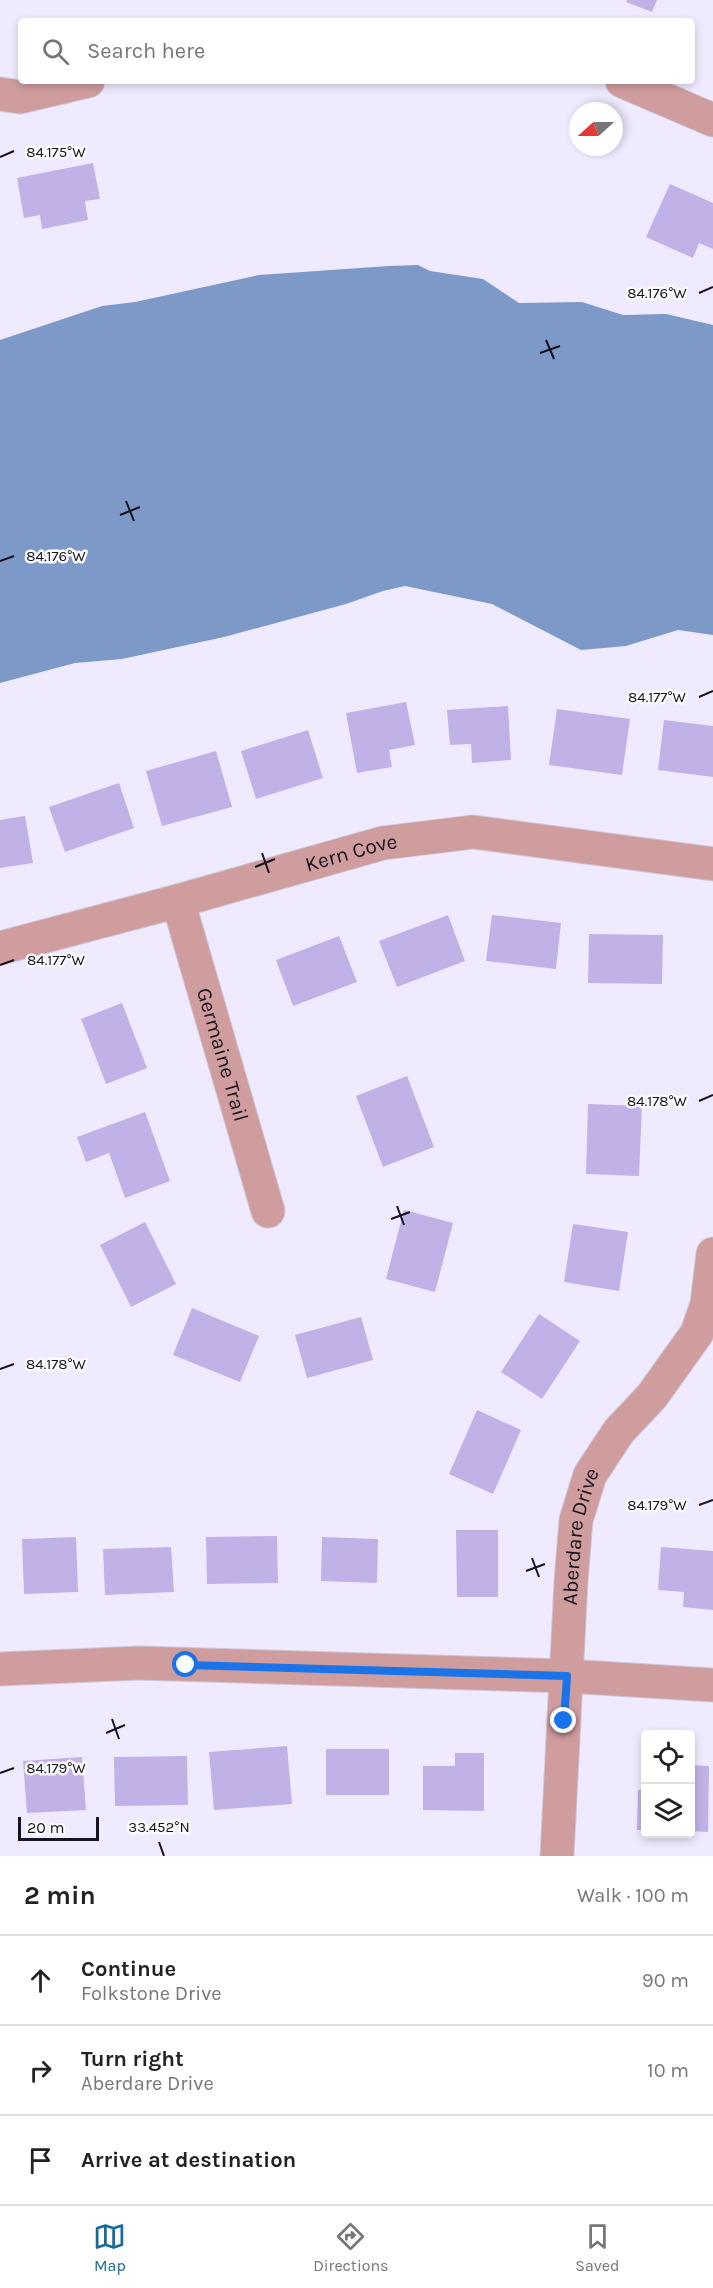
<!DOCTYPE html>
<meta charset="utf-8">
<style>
body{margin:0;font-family:Karla,sans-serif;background:#f2f2f2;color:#222}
.controls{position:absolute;right:18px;bottom:18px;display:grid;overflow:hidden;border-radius:6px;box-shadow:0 3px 9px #0003}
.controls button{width:54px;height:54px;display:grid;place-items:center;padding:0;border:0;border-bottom:2px solid #e0e0e0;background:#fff;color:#222;font:30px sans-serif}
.compass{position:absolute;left:569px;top:102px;width:54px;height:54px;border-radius:50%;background:#fff;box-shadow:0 3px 9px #0003;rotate:249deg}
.scale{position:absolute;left:18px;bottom:15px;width:81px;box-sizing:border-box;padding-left:6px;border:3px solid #17131e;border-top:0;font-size:16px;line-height:21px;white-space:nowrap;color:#17131e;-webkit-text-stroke:4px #fbfbfb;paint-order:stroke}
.stop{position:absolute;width:18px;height:18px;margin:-14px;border:4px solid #1a73e8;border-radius:50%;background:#fff}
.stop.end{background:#1a73e8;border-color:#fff;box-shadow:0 2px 6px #0008}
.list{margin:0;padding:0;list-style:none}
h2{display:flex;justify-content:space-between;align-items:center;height:78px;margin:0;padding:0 24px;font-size:26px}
h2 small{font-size:20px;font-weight:400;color:#767676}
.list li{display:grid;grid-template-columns:39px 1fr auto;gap:18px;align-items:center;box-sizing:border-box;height:90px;padding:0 24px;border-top:2px solid #e0e0e0}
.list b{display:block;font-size:22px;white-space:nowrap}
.list p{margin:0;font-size:20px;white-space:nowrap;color:#767676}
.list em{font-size:20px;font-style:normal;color:#767676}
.icon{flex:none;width:33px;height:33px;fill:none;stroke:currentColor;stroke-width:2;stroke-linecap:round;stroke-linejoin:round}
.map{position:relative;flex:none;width:713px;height:1856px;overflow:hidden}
.search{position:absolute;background:#fff;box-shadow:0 3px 9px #0003;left:18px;right:18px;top:18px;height:66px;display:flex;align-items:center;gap:15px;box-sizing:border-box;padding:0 21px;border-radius:6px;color:#767676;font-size:22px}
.sheet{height:348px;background:#fff}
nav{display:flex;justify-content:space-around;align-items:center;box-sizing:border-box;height:84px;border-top:2px solid #e0e0e0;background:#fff;font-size:16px;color:#767676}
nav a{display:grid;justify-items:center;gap:3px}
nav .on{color:#156c9c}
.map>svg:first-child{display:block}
.water{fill:#7d99c7}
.building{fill:#c2b1e6}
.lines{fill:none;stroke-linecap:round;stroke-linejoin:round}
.minor-casing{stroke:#cdc8da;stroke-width:35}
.minor{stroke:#d09d9e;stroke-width:33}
.route{stroke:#1a73e8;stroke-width:8}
.ticks{fill:none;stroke:#17131e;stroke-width:2}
.labels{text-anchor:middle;stroke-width:5;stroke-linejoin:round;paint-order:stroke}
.street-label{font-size:21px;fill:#17131e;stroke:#fbfbfb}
.ticks-label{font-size:15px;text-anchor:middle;fill:#17131e;stroke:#fbfbfb;stroke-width:5;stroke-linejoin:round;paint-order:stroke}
</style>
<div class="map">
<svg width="713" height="1856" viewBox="0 0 713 1856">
<rect width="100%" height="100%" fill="#f0eafe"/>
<path class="water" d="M418,265L430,271L483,279L519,303L582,302L623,315L666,314L713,325V635L678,630L626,646L581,650L492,604L405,586L383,591L346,604L224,637L122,659L75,663L0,683V340L102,306L135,302L259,275L389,266Z"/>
<g class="building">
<path d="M627,0H657L652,12L626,2Z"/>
<path d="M93,163L100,199L85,201L88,220L42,229L40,215L24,218L17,178Z"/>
<path d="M670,184L713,203V249L699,243L693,258L646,237Z"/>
<path d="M406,702L415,745L389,750L392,767L357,773L346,713Z"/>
<path d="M508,706L511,760L472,763L471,744L450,745L447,710Z"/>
<path d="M557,709L630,719L622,775L549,765Z"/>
<path d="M664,720L713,726V777L658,770Z"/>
<path d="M308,730L323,778L256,799L241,751Z"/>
<path d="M216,751L232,807L162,826L146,771Z"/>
<path d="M119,783L134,828L65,852L49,807Z"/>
<path d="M25,816L33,863L0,868V820Z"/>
<path d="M448,915L465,961L397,987L379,941Z"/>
<path d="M492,915L561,923L556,969L486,961Z"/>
<path d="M589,934L663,935L662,984L588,983Z"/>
<path d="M339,936L357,982L293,1006L276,960Z"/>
<path d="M122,1003L147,1068L106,1084L81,1019Z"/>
<path d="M407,1076L434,1147L383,1167L356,1096Z"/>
<path d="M588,1104L642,1106L639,1176L586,1174Z"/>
<path d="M145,1112L170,1181L125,1198L109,1153L86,1162L77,1137Z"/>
<path d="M404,1210L453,1223L435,1292L386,1279Z"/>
<path d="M145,1222L176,1284L131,1307L100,1245Z"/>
<path d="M573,1224L628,1232L619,1291L564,1282Z"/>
<path d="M192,1308L259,1336L240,1382L173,1355Z"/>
<path d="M539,1314L580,1341L542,1399L501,1372Z"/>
<path d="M361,1317L373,1360L307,1378L295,1335Z"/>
<path d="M477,1410L521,1430L493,1494L449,1474Z"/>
<path d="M456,1530H498V1597H457Z"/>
<path d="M277,1536L278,1583L207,1584L206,1537Z"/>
<path d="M76,1537L78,1592L24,1594L22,1539Z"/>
<path d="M322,1537L378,1539L377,1583L321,1581Z"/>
<path d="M171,1547L174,1592L105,1595L103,1549Z"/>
<path d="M661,1547L713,1551V1610L683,1607L684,1592L658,1590Z"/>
<path d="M287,1746L292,1804L214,1810L209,1752Z"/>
<rect x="326" y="1749" width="63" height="46"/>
<path d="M455,1753H484V1811L423,1810V1766H455Z"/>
<path d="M187,1756L188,1805L115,1806L114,1757Z"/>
<path d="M82,1757L86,1810L27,1813L23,1761Z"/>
<path d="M690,1765L709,1766L708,1832L690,1831Z"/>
<path d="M638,1790H646V1830H637Z"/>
</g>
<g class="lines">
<defs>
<g id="minor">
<path d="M622,81L713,120"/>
<path d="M0,94L20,97L88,81"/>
<path id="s1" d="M178,901L268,1211"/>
<path id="s2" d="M0,948L178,901L383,843L473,832L713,864"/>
<path d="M0,1669L139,1663L567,1676L713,1685"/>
<path id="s3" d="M557,1856L571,1581L576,1520L590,1475L619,1431L652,1396L697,1333L707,1304L713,1254"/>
</g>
</defs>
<use href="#minor" class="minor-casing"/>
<use href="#minor" class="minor"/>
</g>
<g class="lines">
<path class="route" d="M186,1665L567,1676L564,1721"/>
</g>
<path class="ticks" d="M0,157L14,151M699,293L713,287M546,340L554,359M540,353L560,346M126,501L134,521M120,515L140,507M0,561L14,556M699,697L713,691M262,853L269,873M255,867L275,859M0,965L14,960M699,1101L713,1095M397,1206L404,1225M391,1219L410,1212M0,1369L14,1364M699,1505L713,1500M532,1558L539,1577M526,1571L545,1564M112,1719L119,1739M106,1733L125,1725M0,1773L14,1768M159,1842L164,1856"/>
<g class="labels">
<g class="street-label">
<text dy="7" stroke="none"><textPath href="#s2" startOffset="364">Kern Cove</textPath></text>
<text dy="7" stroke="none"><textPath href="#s1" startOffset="160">Germaine Trail</textPath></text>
<text dy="7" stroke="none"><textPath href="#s3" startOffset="321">Aberdare Drive</textPath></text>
</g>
</g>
<g class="ticks-label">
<text x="56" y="157">84.175°W</text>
<text x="657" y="298">84.176°W</text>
<text x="56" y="561">84.176°W</text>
<text x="657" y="702">84.177°W</text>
<text x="56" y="965">84.177°W</text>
<text x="657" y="1106">84.178°W</text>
<text x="56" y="1369">84.178°W</text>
<text x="657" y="1510">84.179°W</text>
<text x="56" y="1773">84.179°W</text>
<text x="159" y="1832">33.452°N</text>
</g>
</svg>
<div class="controls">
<button><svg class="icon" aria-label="locate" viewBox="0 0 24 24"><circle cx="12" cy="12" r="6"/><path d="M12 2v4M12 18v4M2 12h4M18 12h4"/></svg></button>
<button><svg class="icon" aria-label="layers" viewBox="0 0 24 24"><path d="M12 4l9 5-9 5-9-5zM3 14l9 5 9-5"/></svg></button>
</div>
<svg class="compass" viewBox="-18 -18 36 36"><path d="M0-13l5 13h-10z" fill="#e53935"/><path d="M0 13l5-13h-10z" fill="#767676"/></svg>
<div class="scale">20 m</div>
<div class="stop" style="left:186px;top:1665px"></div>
<div class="stop end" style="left:564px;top:1721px"></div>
<div class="search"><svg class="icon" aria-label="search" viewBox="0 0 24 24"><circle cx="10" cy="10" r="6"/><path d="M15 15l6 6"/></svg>Search here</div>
</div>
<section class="sheet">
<h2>2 min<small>Walk · 100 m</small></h2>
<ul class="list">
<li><svg class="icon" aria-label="ahead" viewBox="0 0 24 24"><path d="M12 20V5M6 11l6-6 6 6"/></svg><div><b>Continue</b><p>Folkstone Drive</p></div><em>90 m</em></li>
<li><svg class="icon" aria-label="right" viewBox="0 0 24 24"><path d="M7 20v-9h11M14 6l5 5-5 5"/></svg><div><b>Turn right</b><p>Aberdare Drive</p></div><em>10 m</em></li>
<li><svg class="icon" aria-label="arrive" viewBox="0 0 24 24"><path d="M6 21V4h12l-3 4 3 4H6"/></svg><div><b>Arrive at destination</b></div></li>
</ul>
</section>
<nav>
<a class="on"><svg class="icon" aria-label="map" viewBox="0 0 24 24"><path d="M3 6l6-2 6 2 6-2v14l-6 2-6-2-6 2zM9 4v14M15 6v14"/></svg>Map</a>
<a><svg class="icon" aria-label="directions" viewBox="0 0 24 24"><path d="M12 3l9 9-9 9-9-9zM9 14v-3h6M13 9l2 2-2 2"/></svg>Directions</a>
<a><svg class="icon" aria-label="saved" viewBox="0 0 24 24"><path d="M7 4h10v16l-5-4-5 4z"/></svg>Saved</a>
</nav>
